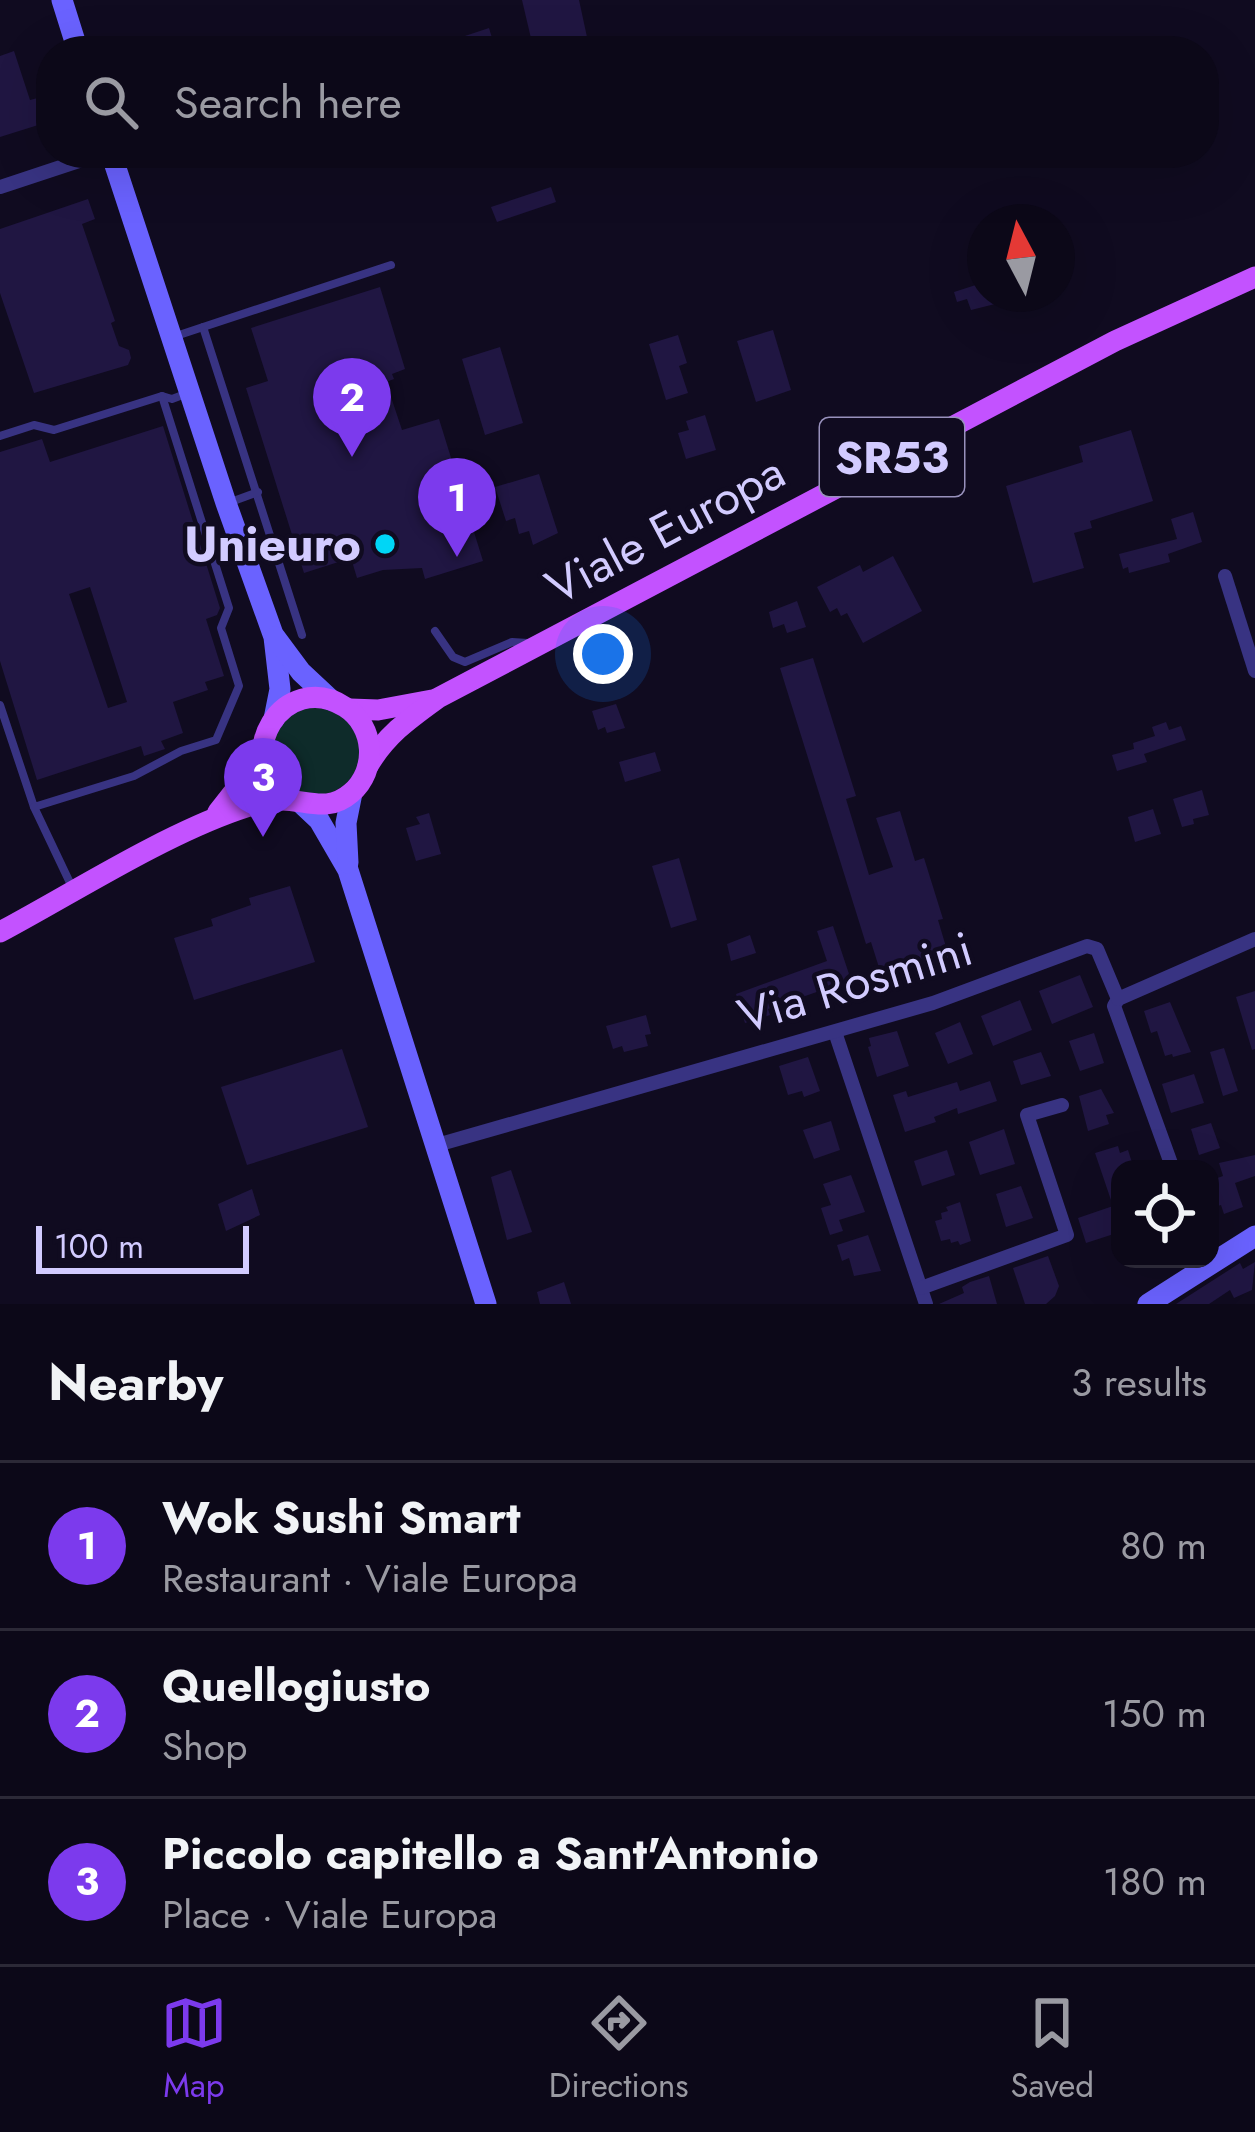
<!DOCTYPE html>
<meta charset="utf-8">
<style>
body{margin:0;font-family:Jost,sans-serif;background:#1a1625;color:#f1f3f6}
.controls{position:absolute;right:36px;bottom:36px;display:grid;overflow:hidden;border-radius:24px;box-shadow:0 12px 48px #0002}
.controls button{width:108px;height:108px;display:grid;place-items:center;padding:0;border:0;border-bottom:3px solid #2c2937;background:#0c0818;color:#f1f3f6;font:60px sans-serif}
.compass{position:absolute;left:967px;top:204px;width:108px;height:108px;border-radius:50%;background:#0c0818;box-shadow:0 12px 48px #0002;rotate:353deg}
.scale{position:absolute;left:36px;bottom:30px;width:213px;box-sizing:border-box;padding-left:12px;border:6px solid #d2cbff;border-top:0;font-size:33px;line-height:42px;white-space:nowrap;color:#d2cbff;-webkit-text-stroke:9px #100b20;paint-order:stroke}
.you{position:absolute;left:603px;top:654px;width:42px;height:42px;margin:-30px;border:9px solid #fff;border-radius:50%;background:#1a73e8;box-shadow:0 0 0 18px #1a73e833}
.badge{display:grid;place-items:center;width:78px;height:78px;border-radius:50%;background:#7c3aed;color:#fff;font-size:39px;font-weight:700}
.pin{position:absolute;translate:-50% -99px;filter:drop-shadow(0 3px 6px #0008)}
.pin::after{content:'';position:absolute;top:63px;width:42px;height:36px;background:inherit;clip-path:polygon(0 0,100% 0,50% 100%)}
.list{margin:0;padding:0;list-style:none}
h2{display:flex;justify-content:space-between;align-items:center;height:156px;margin:0;padding:0 48px;font-size:51px}
h2 small{font-size:39px;font-weight:400;color:#9a9aa2}
.list li{display:grid;grid-template-columns:78px 1fr auto;gap:36px;align-items:center;box-sizing:border-box;height:168px;padding:0 48px;border-top:3px solid #2c2937}
.list b{display:block;font-size:45px;white-space:nowrap}
.list p{margin:0;font-size:39px;white-space:nowrap;color:#9a9aa2}
.list em{font-size:39px;font-style:normal;color:#9a9aa2}
.icon{flex:none;width:66px;height:66px;fill:none;stroke:currentColor;stroke-width:2;stroke-linecap:round;stroke-linejoin:round}
.map{position:relative;flex:none;width:1255px;height:1304px;overflow:hidden}
.search{position:absolute;background:#0c0818;box-shadow:0 12px 48px #0002;left:36px;right:36px;top:36px;height:132px;display:flex;align-items:center;gap:30px;box-sizing:border-box;padding:0 42px;border-radius:48px;color:#9a9aa2;font-size:45px}
.sheet{height:660px;background:#0c0818}
nav{display:flex;justify-content:space-around;align-items:center;box-sizing:border-box;height:168px;border-top:3px solid #2c2937;background:#0c0818;font-size:33px;color:#9a9aa2}
nav a{display:grid;justify-items:center;gap:6px}
nav .on{color:#7c3aed}
.map>svg:first-child{display:block}
.green{fill:#0e2b2a}
.building{fill:#201642;fill-rule:evenodd}
.lines{fill:none;stroke-linecap:round;stroke-linejoin:round}
.service{stroke:#383382;stroke-width:8}
.minor{stroke:#383382;stroke-width:14}
.secondary{stroke:#6a62ff;stroke-width:21}
.primary{stroke:#c352ff;stroke-width:21}
.poi-dot{fill:#00d6f6;stroke:#100b20;stroke-width:4.5}
.labels{text-anchor:middle;stroke-width:9;stroke-linejoin:round;paint-order:stroke}
.shield{fill:#100b20;stroke:#9891bc;stroke-width:3}
.shield-label{font-size:45px;font-weight:bold;fill:#d2cbff}
.street-label{font-size:48px;fill:#d2cbff;stroke:#100b20}
.poi-label{font-size:48px;font-weight:bold;fill:#d2cbff;stroke:#100b20;text-anchor:end}
</style>
<div class="map">
<svg width="1255" height="1304" viewBox="0 0 1255 1304">
<rect width="100%" height="100%" fill="#100b20"/>
<circle class="green" cx="316" cy="751" r="44"/>
<g class="building">
<path d="M522,0H579L590,51H534Z"/>
<path d="M489,28L496,51H454L450,41Z"/>
<path d="M14,51L30,100L49,95L51,121L0,137V56Z"/>
<path d="M551,187L556,202L497,222L491,207Z"/>
<path d="M88,199L95,219L82,224L115,321L111,323L119,346L129,350L131,358L128,365L34,393L0,293V229Z"/>
<path d="M985,282V294L1023,297L971,310L967,299L957,302L954,292Z"/>
<path d="M380,287L405,369L392,374L394,379L386,382L402,430L439,419L483,561L425,579L422,568L383,570L357,578L351,558L304,573L246,388L268,381L251,328Z"/>
<path d="M773,330L791,390L756,402L737,341Z"/>
<path d="M678,335L687,363L679,366L688,393L666,400L649,344Z"/>
<path d="M500,347L523,423L485,435L462,359Z"/>
<path d="M705,415L716,450L686,459L678,433L689,430L686,421Z"/>
<path d="M163,426L220,608L217,615L206,619L224,676L205,682L208,690L173,702L183,733L161,741L165,749L144,756L141,746L37,780L0,661V452L42,439L50,462ZM90,587L127,702L108,708L69,594Z"/>
<path d="M1131,430L1153,501L1090,521L1092,528L1074,533L1084,568L1033,583L1006,486L1083,462L1079,446Z"/>
<path d="M539,474L558,533L533,545L529,531L519,534L515,518L506,521L495,487Z"/>
<path d="M1193,512L1202,542L1168,554L1170,562L1129,573L1128,567L1123,569L1119,554L1177,539L1171,519Z"/>
<path d="M893,556L922,611L863,643L847,613L841,616L837,608L830,612L817,587L860,565L863,572Z"/>
<path d="M797,601L806,627L787,633L784,624L773,628L769,612Z"/>
<path d="M813,658L856,796L846,799L869,875L893,867L876,818L900,811L915,861L924,858L943,919L938,920L949,957L882,977L871,942L866,944L780,668Z"/>
<path d="M616,704L625,728L607,733L605,727L598,730L592,711Z"/>
<path d="M1166,722L1169,730L1181,726L1186,740L1144,754L1147,762L1117,771L1112,755L1134,749L1133,743L1155,736L1152,727Z"/>
<path d="M655,752L661,771L625,782L619,762Z"/>
<path d="M1202,790L1209,815L1193,819L1194,824L1182,827L1173,799Z"/>
<path d="M1153,809L1161,834L1135,842L1128,817Z"/>
<path d="M429,813L441,854L416,861L406,828L420,824L416,817Z"/>
<path d="M679,858L697,920L671,928L652,866Z"/>
<path d="M290,886L315,962L194,1000L174,938L213,926L211,919L251,905L249,898Z"/>
<path d="M833,926L851,980L768,1009L770,1015L745,1023L736,994L827,961L817,931Z"/>
<path d="M750,935L756,953L731,961L727,944Z"/>
<path d="M1080,975L1093,1007L1052,1024L1039,991Z"/>
<path d="M1255,991V1049L1252,1050L1236,997Z"/>
<path d="M1020,1000L1032,1030L993,1046L981,1016Z"/>
<path d="M1170,1002L1191,1052L1173,1057L1172,1054L1165,1056L1157,1031L1151,1033L1144,1011Z"/>
<path d="M646,1015L651,1034L645,1035L648,1046L624,1052L622,1046L613,1049L606,1026Z"/>
<path d="M960,1022L973,1054L948,1064L935,1033Z"/>
<path d="M897,1031L909,1066L877,1077L868,1047L871,1046L869,1038Z"/>
<path d="M1094,1033L1104,1063L1080,1071L1069,1041Z"/>
<path d="M1224,1048L1238,1091L1223,1096L1210,1052Z"/>
<path d="M342,1049L368,1127L247,1165L221,1087Z"/>
<path d="M1041,1052L1051,1076L1021,1085L1013,1061Z"/>
<path d="M808,1057L820,1091L804,1097L802,1091L788,1095L779,1066Z"/>
<path d="M1194,1074L1204,1103L1171,1113L1162,1084Z"/>
<path d="M990,1081L997,1101L958,1114L957,1108L934,1117L936,1122L905,1132L893,1095L906,1091L908,1097L957,1082L960,1091Z"/>
<path d="M1101,1089L1114,1113L1106,1115L1109,1124L1088,1131L1079,1096Z"/>
<path d="M831,1121L840,1150L814,1159L803,1130Z"/>
<path d="M1211,1123L1220,1148L1199,1155L1191,1129Z"/>
<path d="M1004,1129L1015,1164L980,1175L969,1142Z"/>
<path d="M1118,1146L1120,1153L1128,1150L1134,1169H1120V1232L1086,1243L1078,1218L1113,1206L1095,1153Z"/>
<path d="M947,1150L955,1175L922,1186L914,1161Z"/>
<path d="M1255,1155V1176L1235,1183L1243,1207L1224,1214L1221,1205L1210,1208L1212,1180L1223,1176L1219,1163Z"/>
<path d="M511,1170L532,1232L507,1240L491,1177Z"/>
<path d="M851,1175L865,1212L839,1220L843,1231L830,1235L821,1208L831,1205L823,1184Z"/>
<path d="M1021,1186L1033,1218L1006,1227L996,1194Z"/>
<path d="M252,1189L260,1215L226,1231L218,1204Z"/>
<path d="M960,1202L971,1241L960,1245L958,1241L951,1243L950,1239L941,1241L935,1221L942,1219L941,1213L948,1211L946,1207Z"/>
<path d="M868,1235L881,1271L854,1276L849,1258L842,1261L837,1245Z"/>
<path d="M1048,1256L1059,1286L1055,1296L1046,1304H1025L1013,1268Z"/>
<path d="M1255,1262L1252,1290L1234,1298L1230,1290L1209,1304H1176L1240,1263L1243,1269Z"/>
<path d="M989,1276L997,1304H939L964,1293L962,1287L970,1282Z"/>
<path d="M564,1282L571,1304H540L537,1292Z"/>
</g>
<g class="lines">
<g class="service">
<path d="M203,327L302,635"/>
<path d="M176,336L391,265"/>
<path d="M0,436L34,425L54,430L162,396L172,399L188,393"/>
<path d="M228,503L258,492"/>
<path d="M435,631L453,657L465,662L512,642L528,643"/>
<path d="M0,705L34,807L134,776L181,751L216,740L239,686L221,628L229,608L162,396"/>
<path d="M34,807L72,887"/>
</g>
<g class="minor">
<path d="M0,187L103,153"/>
<path d="M1225,576L1255,671"/>
<path d="M1118,999L1114,1006L1173,1169"/>
<path d="M835,1032L926,1304"/>
<path d="M437,1145L933,1003L1087,946L1097,949L1118,999L1255,939"/>
<path d="M921,1288L1067,1235L1027,1115L1062,1105"/>
</g>
<g class="secondary">
<path d="M62,0L78,51"/>
<path d="M111,153L226,503L274,637L280,689L274,719"/>
<path d="M275,637L301,672L331,700"/>
<path d="M302,804L319,820L348,870L486,1304"/>
<path d="M348,863L346,823L352,793"/>
<path d="M1148,1304L1255,1236"/>
</g>
<g class="primary">
<path d="M350,709L378,710L432,700"/>
<path d="M368,766C386,735 409,719 438,698L1115,341L1255,277"/>
<path d="M218,812L262,756"/>
<path d="M0,932C73,893 160,837 237,810C251,805 266,800 281,800C307,800 328,813 351,793C378,770 375,726 345,707C285,668 226,758 292,800"/>
</g>
</g>
<circle class="poi-dot" cx="385" cy="544" r="12"/>
<g class="labels">
<rect class="shield" x="820" y="418" width="144" height="78" rx="9"/>
<g class="shield-label">
<text x="892" y="473">SR53</text>
</g>
<g class="street-label">
<text transform="translate(665 529) rotate(-28)" y="17">Viale Europa</text>
<text transform="translate(855 982) rotate(-17)" y="17">Via Rosmini</text>
</g>
<g class="poi-label">
<text x="361" y="561">Unieuro</text>
</g>
</g>
</svg>
<div class="controls">
<button><svg class="icon" aria-label="locate" viewBox="0 0 24 24"><circle cx="12" cy="12" r="6"/><path d="M12 2v4M12 18v4M2 12h4M18 12h4"/></svg></button>
</div>
<svg class="compass" viewBox="-18 -18 36 36"><path d="M0-13l5 13h-10z" fill="#e53935"/><path d="M0 13l5-13h-10z" fill="#9a9aa2"/></svg>
<div class="scale">100 m</div>
<div class="you"></div>
<div class="pin badge" style="left:457px;top:557px">1</div>
<div class="pin badge" style="left:352px;top:457px">2</div>
<div class="pin badge" style="left:263px;top:837px">3</div>
<div class="search"><svg class="icon" aria-label="search" viewBox="0 0 24 24"><circle cx="10" cy="10" r="6"/><path d="M15 15l6 6"/></svg>Search here</div>
</div>
<section class="sheet">
<h2>Nearby<small>3 results</small></h2>
<ul class="list">
<li><span class="badge">1</span><div><b>Wok Sushi Smart</b><p>Restaurant · Viale Europa</p></div><em>80 m</em></li>
<li><span class="badge">2</span><div><b>Quellogiusto</b><p>Shop</p></div><em>150 m</em></li>
<li><span class="badge">3</span><div><b>Piccolo capitello a Sant'Antonio</b><p>Place · Viale Europa</p></div><em>180 m</em></li>
</ul>
</section>
<nav>
<a class="on"><svg class="icon" aria-label="map" viewBox="0 0 24 24"><path d="M3 6l6-2 6 2 6-2v14l-6 2-6-2-6 2zM9 4v14M15 6v14"/></svg>Map</a>
<a><svg class="icon" aria-label="directions" viewBox="0 0 24 24"><path d="M12 3l9 9-9 9-9-9zM9 14v-3h6M13 9l2 2-2 2"/></svg>Directions</a>
<a><svg class="icon" aria-label="saved" viewBox="0 0 24 24"><path d="M7 4h10v16l-5-4-5 4z"/></svg>Saved</a>
</nav>
